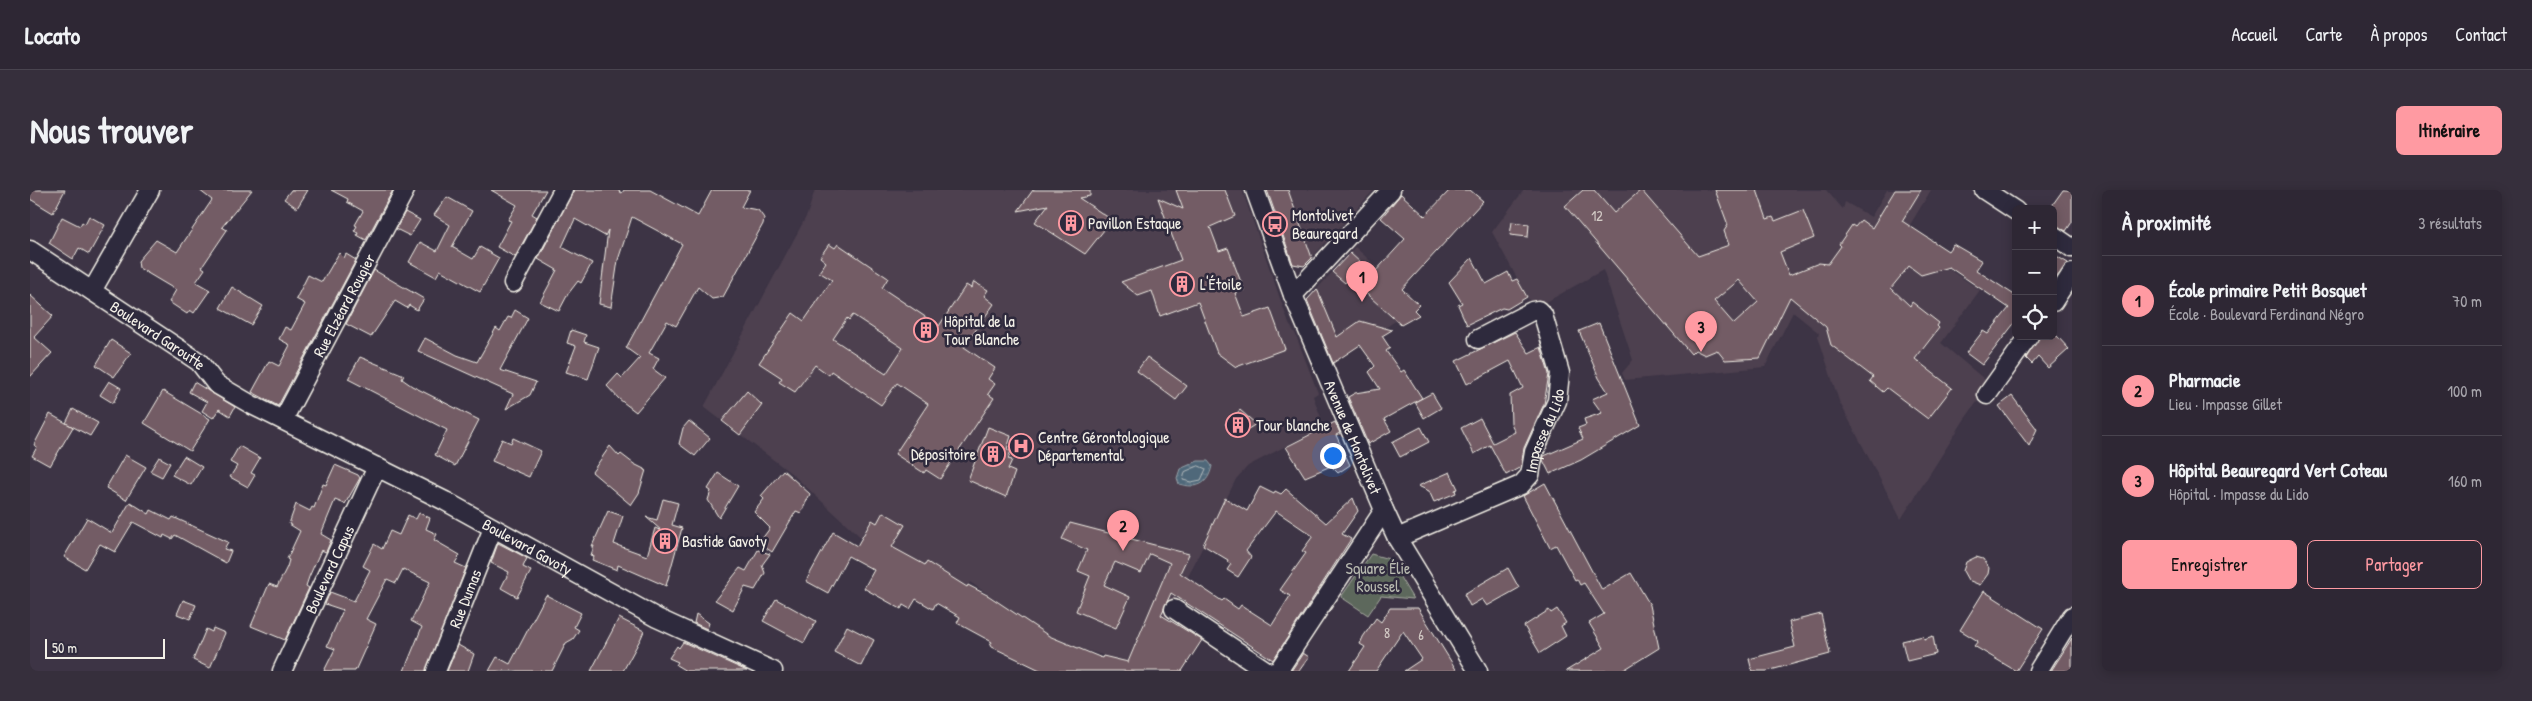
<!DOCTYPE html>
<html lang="fr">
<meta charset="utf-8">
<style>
body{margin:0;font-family:"Patrick Hand",sans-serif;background:#362f3c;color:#f1f3f6}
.controls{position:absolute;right:15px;top:15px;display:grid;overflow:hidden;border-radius:8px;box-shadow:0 2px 12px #0003}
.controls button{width:45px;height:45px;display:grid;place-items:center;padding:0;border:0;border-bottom:1px solid #49444f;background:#2e2734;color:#f1f3f6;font:25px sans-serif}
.scale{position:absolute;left:15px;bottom:12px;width:120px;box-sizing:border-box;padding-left:5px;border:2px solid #f4f1e8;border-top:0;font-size:14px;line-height:18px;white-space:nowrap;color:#f4f1e8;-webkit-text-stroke:4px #2f2a3d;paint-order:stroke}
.you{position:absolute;left:1302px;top:265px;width:18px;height:18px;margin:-12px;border:4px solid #fff;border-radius:50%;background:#1a73e8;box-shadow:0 0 0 8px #1a73e833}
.badge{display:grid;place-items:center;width:32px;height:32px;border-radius:50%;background:#ff9aa2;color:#111;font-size:16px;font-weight:700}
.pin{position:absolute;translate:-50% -41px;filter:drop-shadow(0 1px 2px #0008)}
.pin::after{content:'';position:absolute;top:26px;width:18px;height:15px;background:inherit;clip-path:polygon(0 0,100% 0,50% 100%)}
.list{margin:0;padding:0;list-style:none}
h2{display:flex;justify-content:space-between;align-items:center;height:65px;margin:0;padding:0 20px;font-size:21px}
h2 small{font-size:16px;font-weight:400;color:#a7a5ac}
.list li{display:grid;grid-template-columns:32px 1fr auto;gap:15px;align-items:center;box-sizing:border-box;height:90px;padding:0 20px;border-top:1px solid #49444f}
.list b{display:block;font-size:19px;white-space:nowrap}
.list p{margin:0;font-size:16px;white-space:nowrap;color:#a7a5ac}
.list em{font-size:16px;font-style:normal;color:#a7a5ac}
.actions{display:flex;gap:10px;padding:15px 20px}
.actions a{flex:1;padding:11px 0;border:1px solid #ff9aa2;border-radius:8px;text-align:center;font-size:18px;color:#ff9aa2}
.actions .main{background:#ff9aa2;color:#111}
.icon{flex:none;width:28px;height:28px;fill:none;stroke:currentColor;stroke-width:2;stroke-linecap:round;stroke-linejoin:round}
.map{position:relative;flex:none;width:2042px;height:481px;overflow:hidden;border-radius:8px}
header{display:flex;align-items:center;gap:30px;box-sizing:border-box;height:70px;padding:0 25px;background:#2e2734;border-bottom:1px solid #49444f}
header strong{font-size:24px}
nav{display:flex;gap:28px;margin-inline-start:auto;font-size:18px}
.intro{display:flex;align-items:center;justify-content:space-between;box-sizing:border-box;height:120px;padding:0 30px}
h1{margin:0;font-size:35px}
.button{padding:12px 22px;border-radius:8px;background:#ff9aa2;color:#111;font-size:18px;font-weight:700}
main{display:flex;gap:30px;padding:0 30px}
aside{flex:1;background:#2e2734;border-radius:8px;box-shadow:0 2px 12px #0003}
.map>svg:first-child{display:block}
.built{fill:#4d404f}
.green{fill:#5d675b;stroke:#a8aca2}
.water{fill:url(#water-ripples);stroke:#929fa6}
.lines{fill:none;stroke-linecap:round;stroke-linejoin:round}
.shore{stroke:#b2babc;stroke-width:1}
.building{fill:#735b65;stroke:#f4f1e8;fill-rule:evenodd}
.minor-casing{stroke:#f4f1e8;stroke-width:21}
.minor{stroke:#2f2a3d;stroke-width:18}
.labels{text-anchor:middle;stroke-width:5;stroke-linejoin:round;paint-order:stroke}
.number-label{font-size:14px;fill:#d4ccc7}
.poi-label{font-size:16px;fill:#f4f1e8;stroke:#2f2a3d;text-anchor:start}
.street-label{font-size:16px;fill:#f4f1e8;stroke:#2f2a3d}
.park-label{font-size:16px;fill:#b8bab0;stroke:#2f2a3d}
</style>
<header>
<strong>Locato</strong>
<nav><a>Accueil</a><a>Carte</a><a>À propos</a><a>Contact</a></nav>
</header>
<div class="intro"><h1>Nous trouver</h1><a class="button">Itinéraire</a></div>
<main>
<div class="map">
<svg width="2042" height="481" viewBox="0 0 2042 481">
<defs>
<pattern id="water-ripples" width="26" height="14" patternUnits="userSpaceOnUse" patternTransform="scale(1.25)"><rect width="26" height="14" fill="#50687a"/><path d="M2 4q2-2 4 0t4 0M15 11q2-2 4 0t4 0" fill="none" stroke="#6a7e8d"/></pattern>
</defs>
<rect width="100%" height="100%" fill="#3d3445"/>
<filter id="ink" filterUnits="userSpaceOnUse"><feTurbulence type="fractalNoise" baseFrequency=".02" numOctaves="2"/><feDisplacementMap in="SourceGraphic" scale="10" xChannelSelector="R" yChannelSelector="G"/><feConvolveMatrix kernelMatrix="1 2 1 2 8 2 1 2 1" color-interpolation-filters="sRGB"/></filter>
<g filter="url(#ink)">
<g class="built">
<path d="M785,0H1212L1259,134L1265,143L1288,203L1283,206L1294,236L1218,276L1206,289L1147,409L1117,478L1041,456L1019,446L940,392L931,407L836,352L762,284L674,217L777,25Z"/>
<path d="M1237,0H1344L1274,76L1263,74Z"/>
<path d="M1494,0H1796L1813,19L1815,12L1841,27L1857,0H1901L1872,48L1950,100L1911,153L1960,194L1934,230L1871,329L1809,211L1788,146L1789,143L1763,122L1735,177L1595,190L1592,183L1603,170L1573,80L1518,111L1501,114L1462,42Z"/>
<path d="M1325,57L1389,115L1303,173L1277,110Z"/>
</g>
<path class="green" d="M1341,364L1359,369L1383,409L1351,406L1338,425L1311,407Z"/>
<path class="water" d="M1168,271H1178L1182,276C1178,295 1167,299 1149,294L1147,288L1150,279Z"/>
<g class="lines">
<path class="shore" d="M1169,276L1176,279L1171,290L1161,292L1153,290L1155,282Z"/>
</g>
<g class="building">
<path d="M0,0H35L23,23L0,9Z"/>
<path d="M169,0H222L192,37L197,40L172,77L175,79L166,92L180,100L164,123L160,120L157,124L139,112L146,100L109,78L108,71L126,50L147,62L182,10Z"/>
<path d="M261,0H278L267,18L254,9Z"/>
<path d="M301,0H363L336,50L327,45L328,43L324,41L327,36L325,35L333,21L317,12L318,9Z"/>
<path d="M461,0H516L502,24L507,27L485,67L467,57L481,31L478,30L487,15Z"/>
<path d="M544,0H587L592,3L594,0H620L668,26L682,0H720L711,17L728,20L734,28L733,34L693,107L682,109L668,97L646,136L637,131L619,163L629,168L623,179L635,188L606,222L589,209L577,196L588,184L592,188L610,168L596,158L652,54L602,27L588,70L581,117L569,114L578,40L575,46L545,29L532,57L562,73L551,93L548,91L538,104L529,121L510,112L527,80L508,69Z"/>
<path d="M1003,0H1060V6L1049,8L1082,30L1055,64L1005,32L1018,15L988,21Z"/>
<path d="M1146,0H1195L1205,26L1180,37L1189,61L1198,58L1214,100L1205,103L1214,127L1240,118L1255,159L1206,177L1187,163L1168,112L1130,126L1122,101L1108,106L1091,92L1151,70L1128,8L1153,19Z"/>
<path d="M1237,0H1258L1282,68L1274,76L1263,74Z"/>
<path d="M1420,0H1440L1453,11L1372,99L1389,115L1384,120L1389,125L1371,135L1319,88L1315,93L1302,82L1320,63L1343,84L1375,49L1351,28L1371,4L1395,26Z"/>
<path d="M1553,0H1564L1584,23L1611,0L1668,66L1699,55L1694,41L1698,35L1685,0H1727L1737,29L1743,27L1745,31L1773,20L1784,48L1750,62L1759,85L1789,73L1798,74L1811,56L1809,54L1822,35L1825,37L1831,30L1842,38L1865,0H1891L1872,31L1918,61L1923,54L1952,71L1946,80L1986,106V131L1952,175L1936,163L1953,141L1958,144L1979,118L1919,77L1891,85L1879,76L1861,98L1880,116L1882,112L1909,133L1907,136L1909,138L1885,169L1922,198L1898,229L1857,198L1853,202L1840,191L1843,187L1801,155L1796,137L1760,107L1730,168L1695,170L1687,160L1675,165L1665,160L1661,164L1535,16ZM1709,90L1728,112L1704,134L1684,111Z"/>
<path d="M2033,0H2042V32L2036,41L2023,34V14Z"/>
<path d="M417,7L442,21L422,57L443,69L450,57L469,68L450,102L410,80L406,87L379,72L390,52L407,61L420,35L404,25Z"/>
<path d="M375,22L390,30L380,46L366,39Z"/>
<path d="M59,26L75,35L59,64L49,58L43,69L19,53L32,27L50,36L52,32L55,34Z"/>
<path d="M1482,32L1499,34L1498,47L1480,45Z"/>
<path d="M799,54L805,58L808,54L858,88L852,98L909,136L936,95L941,98L944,92L958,100L954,106L964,114L934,157L965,178L958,189L965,194L958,204L964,208L910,289L896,280L894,283L865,264L898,214L867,193L851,215L801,181L799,185L785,175L765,202L749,192L752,188L729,173L763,123L774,131L802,90L789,82L796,72L790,67ZM823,125L873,158L856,184L803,149L817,128L819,130Z"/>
<path d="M309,63L314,68L316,64L326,70L248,216L222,202L239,171L249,176L260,155L249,149L255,137L261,140L275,114L266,109L278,85L292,92Z"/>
<path d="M2023,64L2038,73L2023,92Z"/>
<path d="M1442,68L1456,94L1478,82L1482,91L1487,89L1497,107L1477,119L1472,118L1437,135L1428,115L1432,113L1419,92Z"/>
<path d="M344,80L394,109L387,120L379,115L377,118L365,111L341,147L316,134Z"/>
<path d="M202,97L233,116L221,135L190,118Z"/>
<path d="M1287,99L1307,147L1330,131L1362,140L1352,146L1360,158L1356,161L1371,182L1374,180L1392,208L1354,229L1361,241L1338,254L1318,207L1325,203L1350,199L1339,182L1345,176L1330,155L1303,173L1277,110Z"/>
<path d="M0,105L23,126L4,147L22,163L0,187Z"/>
<path d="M485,120L498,128L470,180L506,192L500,205L476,219L483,204L388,161L395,148L427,165L447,172L466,138L470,141L478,127L481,128Z"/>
<path d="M1569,133L1610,235L1551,270L1520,284L1513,270L1514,266L1553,249L1548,238L1556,235L1554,229L1572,223L1562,209L1578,202L1569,188L1549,141Z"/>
<path d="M541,140L556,145L554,152L569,157L558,189L536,182L546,156L537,153Z"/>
<path d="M1485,142L1499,163L1511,157L1519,184L1514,214L1494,258L1491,277L1476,285L1460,255L1444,264L1431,238L1450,228L1463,253L1485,242L1481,233L1480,205L1493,198L1480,171L1437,194L1426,171Z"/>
<path d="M2010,146H2027L2039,159L2018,178L2008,167L2002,174L1996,168Z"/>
<path d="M81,150L101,163L84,187L66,175Z"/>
<path d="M330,167L374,185L372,189L382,196L449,230L425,276L405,265L417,240L318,189Z"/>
<path d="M1117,167L1157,196L1146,210L1107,181Z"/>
<path d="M79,191L91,198L83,213L70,205Z"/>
<path d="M164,192L205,217L200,226L189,219L183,228L172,221L177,212L159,202Z"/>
<path d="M133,201L180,229L160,261L114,233Z"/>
<path d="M717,201L732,215L710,245L692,231Z"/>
<path d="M1402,203L1411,218L1394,228L1385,212Z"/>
<path d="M1982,206L2007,239L1999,256L1969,216Z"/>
<path d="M43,219L68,233L60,246L36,233Z"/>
<path d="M1210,220L1226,234L1209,245L1195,234Z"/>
<path d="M20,224L43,237L20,276L2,266L7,257L4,255Z"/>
<path d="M659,231L680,248L665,266L649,254L653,238Z"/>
<path d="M1305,232L1310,243L1306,245L1320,275L1308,283L1301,276L1275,287L1256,257Z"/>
<path d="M958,237L981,246L977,259L981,261L978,269L982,270L978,279L985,282L976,307L938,290Z"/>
<path d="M1391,237L1399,252L1370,267L1362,252Z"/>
<path d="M483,248L511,261L499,287L462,271L472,249L481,253Z"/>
<path d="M209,256L230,268L221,283L225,285L218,297L200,287L207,276L200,272Z"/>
<path d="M580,256L589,266L591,264L604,274L616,280L609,303L601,315L562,282Z"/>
<path d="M95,265L116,277L96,310L76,298Z"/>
<path d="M154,266L172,277L161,295L142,285Z"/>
<path d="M129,267L140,273L132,287L120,281Z"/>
<path d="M305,275L328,285L330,288L315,314L305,310L291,344L301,350L296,362L291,360L279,387L276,396L279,398L255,450L221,436L239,394L247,397L257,377L259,370L257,369L270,341L259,334L266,314L280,321L282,317L284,318L293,294L296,295Z"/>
<path d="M753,280L780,304L771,323L766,321L742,362L729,353L740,338L724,322L734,309L731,306Z"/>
<path d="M1420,282L1428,299L1425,300L1426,303L1404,312L1399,301L1388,296Z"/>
<path d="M688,283L708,296L689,328L678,310L681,301L678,299Z"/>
<path d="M1515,293L1572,400L1601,383L1620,415L1629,458L1592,481H1536L1574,458L1559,433L1574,424L1554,393L1550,395L1547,389L1545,390L1526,355L1520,358L1493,306Z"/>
<path d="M1230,297L1244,304L1245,301L1251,304L1256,299L1296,333L1323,308L1328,321L1312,344L1321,349L1243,470L1141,403L1131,425L1172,450L1152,481H1012L960,456L962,452L927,433L930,427L906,413L903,419L886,409L880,419L873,415L871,419L837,400L834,398L844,380L818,366L798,403L776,391L803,342L827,356L842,330L847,333L853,322L875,335L862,357L895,375L897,372L937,397L938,395L959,406L1019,446L1072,468L1073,466L1098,472L1140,373L1120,364L1111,383L1085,372L1074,395L1100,407L1086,438L1074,433L1046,421L1060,386L1048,381L1057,360L1032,349L1040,333L1159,364L1150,383L1192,411L1194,409L1208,419L1211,415L1242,435L1260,406L1250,400L1276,363L1272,361L1283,346L1246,321L1216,361L1221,367L1208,387L1197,380L1201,374L1197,372L1198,370L1173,355L1195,308L1217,321Z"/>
<path d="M633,309L648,313L642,335L652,338L636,396L588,375L587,380L562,370L564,366L561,365L564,356H562L578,321L593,326L584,354L617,366L625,338L632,341L616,327L627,330Z"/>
<path d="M100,312L119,324L121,320L141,330L143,327L198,352L194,359L201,361L196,373L145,345L142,349L134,345L133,348L103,332L85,362L70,354L55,379L34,367L57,328L82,343Z"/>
<path d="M389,323L400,328L396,339L407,344L404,350L430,365L425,373L436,378L396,481H374L392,437L381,431L400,392L373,379L366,393L357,389L336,429L346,434L325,481H294L305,459L297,456L313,420L295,414L300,402L324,411L340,380L333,376L344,354L352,359L360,341L369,345L378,325L386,329Z"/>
<path d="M468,353L497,368L493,377L501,381L487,407L471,398L479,382L461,373Z"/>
<path d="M728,360L740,364L732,375L735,383L725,400L715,397L703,420L685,410L710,378L716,381Z"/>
<path d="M1946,367L1953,369L1959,378L1958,384L1950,395L1938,390L1933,381L1936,372Z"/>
<path d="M1478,378L1489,398L1457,416L1452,409L1440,416L1434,404Z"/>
<path d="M1954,401L2013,439L1986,481L1944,456L1948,451L1930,440Z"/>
<path d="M516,405L551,423L544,437L549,440L543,449L536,453L522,481H459L467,467L480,474Z"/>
<path d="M746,409L786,431L774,453L733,431Z"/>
<path d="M153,410L166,415L160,429L147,424Z"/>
<path d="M1360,418H1388L1427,481H1374L1392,469L1373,441L1346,481H1319L1335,457L1330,454L1333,447L1346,428L1351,432Z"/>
<path d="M1527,419L1536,433L1531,436L1536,446L1510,463L1494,436L1519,420L1521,423Z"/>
<path d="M666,424L679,433L677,439L664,433Z"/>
<path d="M1791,424L1800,464L1737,481H1722L1719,469L1765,457L1759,432Z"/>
<path d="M589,428L614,441L611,448L593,481H561Z"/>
<path d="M817,436L844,450L831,476L804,462Z"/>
<path d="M183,438L195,443L180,478L163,470L176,439L182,442Z"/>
<path d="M1893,446L1894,449L1903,446L1906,464L1877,471L1872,451Z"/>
<path d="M2042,448V481H2021Z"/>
<path d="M653,452L717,481H656L646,475L648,472L639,468L647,456L649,458Z"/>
<path d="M428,455L444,464L438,481H417Z"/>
<path d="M1273,463L1279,467L1269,481H1261Z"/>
</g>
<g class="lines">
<defs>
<g id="minor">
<path id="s1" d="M1225,0L1263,105L1354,320L1367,348L1448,481"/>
<path d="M1954,0L1986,21"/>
<path d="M2023,45L2042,58"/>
<path id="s2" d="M0,60L169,172L186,194L222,215L415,311L627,428L743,481"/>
<path d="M483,93L533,0"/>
<path d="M62,101L120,0"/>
<path d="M1263,105L1361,0"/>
<path d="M2023,112L2042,83"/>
<path d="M1957,205L1999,146"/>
<path id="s3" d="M253,230L375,0"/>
<path id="s4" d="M1367,348L1491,295L1500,285L1504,262L1527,211L1530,183L1513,125L1508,120L1502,121L1448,149"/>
<path d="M1144,419L1237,481"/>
<path id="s5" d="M252,481L347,277"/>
<path id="s6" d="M406,481L463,338"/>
<path d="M1248,481L1354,320"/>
<path d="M2008,481L2042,426"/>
</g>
</defs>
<use href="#minor" class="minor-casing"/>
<use href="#minor" class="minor"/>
</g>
</g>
<defs>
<symbol id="building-ring" viewBox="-11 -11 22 22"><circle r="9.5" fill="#2f2a3d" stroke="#ff9aa2" stroke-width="1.5"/><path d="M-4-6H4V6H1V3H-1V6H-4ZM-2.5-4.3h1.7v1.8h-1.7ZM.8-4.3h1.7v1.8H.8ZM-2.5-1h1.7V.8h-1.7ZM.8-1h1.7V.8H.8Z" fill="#ff9aa2"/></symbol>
<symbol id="bus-ring" viewBox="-11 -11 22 22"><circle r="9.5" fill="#2f2a3d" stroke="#ff9aa2" stroke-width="1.5"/><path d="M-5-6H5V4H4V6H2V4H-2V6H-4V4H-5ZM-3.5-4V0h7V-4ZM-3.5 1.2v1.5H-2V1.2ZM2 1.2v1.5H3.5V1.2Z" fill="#ff9aa2"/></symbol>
<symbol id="hospital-ring" viewBox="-11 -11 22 22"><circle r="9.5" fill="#2f2a3d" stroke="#ff9aa2" stroke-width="1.5"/><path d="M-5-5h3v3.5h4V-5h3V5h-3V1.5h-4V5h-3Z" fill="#ff9aa2"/></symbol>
</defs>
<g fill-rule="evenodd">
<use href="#building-ring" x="1027" y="19" width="28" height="28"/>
<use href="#bus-ring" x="1231" y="20" width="28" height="28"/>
<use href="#building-ring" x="1138" y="80" width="28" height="28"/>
<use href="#building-ring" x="882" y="126" width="28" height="28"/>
<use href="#building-ring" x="1194" y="221" width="28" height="28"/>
<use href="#hospital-ring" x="977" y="242" width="28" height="28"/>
<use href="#building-ring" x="949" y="250" width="28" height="28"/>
<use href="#building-ring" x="621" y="337" width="28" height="28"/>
</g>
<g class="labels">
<g class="number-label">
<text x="1567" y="31">12</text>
<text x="1357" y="448">8</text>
<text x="1391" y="450">6</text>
</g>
<g class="poi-label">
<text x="1262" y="31">Montolivet<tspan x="1262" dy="18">Beauregard</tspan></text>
<text x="1058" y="39">Pavillon Estaque</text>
<text x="1170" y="100">L'Étoile</text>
<text x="914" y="137">Hôpital de la<tspan x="914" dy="18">Tour Blanche</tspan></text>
<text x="1226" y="241">Tour blanche</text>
<text x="1008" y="253">Centre Gérontologique<tspan x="1008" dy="18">Départemental</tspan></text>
<text x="946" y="270" text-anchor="end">Dépositoire</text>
<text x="652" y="357">Bastide Gavoty</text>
</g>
<g class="street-label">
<text dy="6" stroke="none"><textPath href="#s3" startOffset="130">Rue Elzéard Rougier</textPath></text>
<text dy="6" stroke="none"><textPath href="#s2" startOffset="154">Boulevard Garoutte</textPath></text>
<text dy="6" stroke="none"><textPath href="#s4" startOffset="195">Impasse du Lido</textPath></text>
<text dy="6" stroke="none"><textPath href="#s1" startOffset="266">Avenue de Montolivet</textPath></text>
<text dy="6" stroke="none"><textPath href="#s2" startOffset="582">Boulevard Gavoty</textPath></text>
<text dy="6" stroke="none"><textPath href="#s5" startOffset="112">Boulevard Capus</textPath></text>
<text dy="6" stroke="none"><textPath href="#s6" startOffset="78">Rue Dumas</textPath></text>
</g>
<g class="park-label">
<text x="1348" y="384">Square Élie<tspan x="1348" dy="18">Roussel</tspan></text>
</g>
</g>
</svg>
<div class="controls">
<button>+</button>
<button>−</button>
<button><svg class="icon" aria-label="locate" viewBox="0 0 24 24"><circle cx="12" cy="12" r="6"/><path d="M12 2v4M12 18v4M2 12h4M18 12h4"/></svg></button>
</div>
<div class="scale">50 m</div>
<div class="you"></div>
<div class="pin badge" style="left:1332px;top:112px">1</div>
<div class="pin badge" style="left:1093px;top:361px">2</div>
<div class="pin badge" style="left:1671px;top:162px">3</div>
</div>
<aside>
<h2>À proximité<small>3 résultats</small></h2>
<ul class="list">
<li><span class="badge">1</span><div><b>École primaire Petit Bosquet</b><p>École · Boulevard Ferdinand Négro</p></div><em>70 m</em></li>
<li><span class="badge">2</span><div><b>Pharmacie</b><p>Lieu · Impasse Gillet</p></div><em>100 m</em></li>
<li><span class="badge">3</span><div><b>Hôpital Beauregard Vert Coteau</b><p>Hôpital · Impasse du Lido</p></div><em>160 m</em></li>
</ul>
<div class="actions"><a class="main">Enregistrer</a><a>Partager</a></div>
</aside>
</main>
